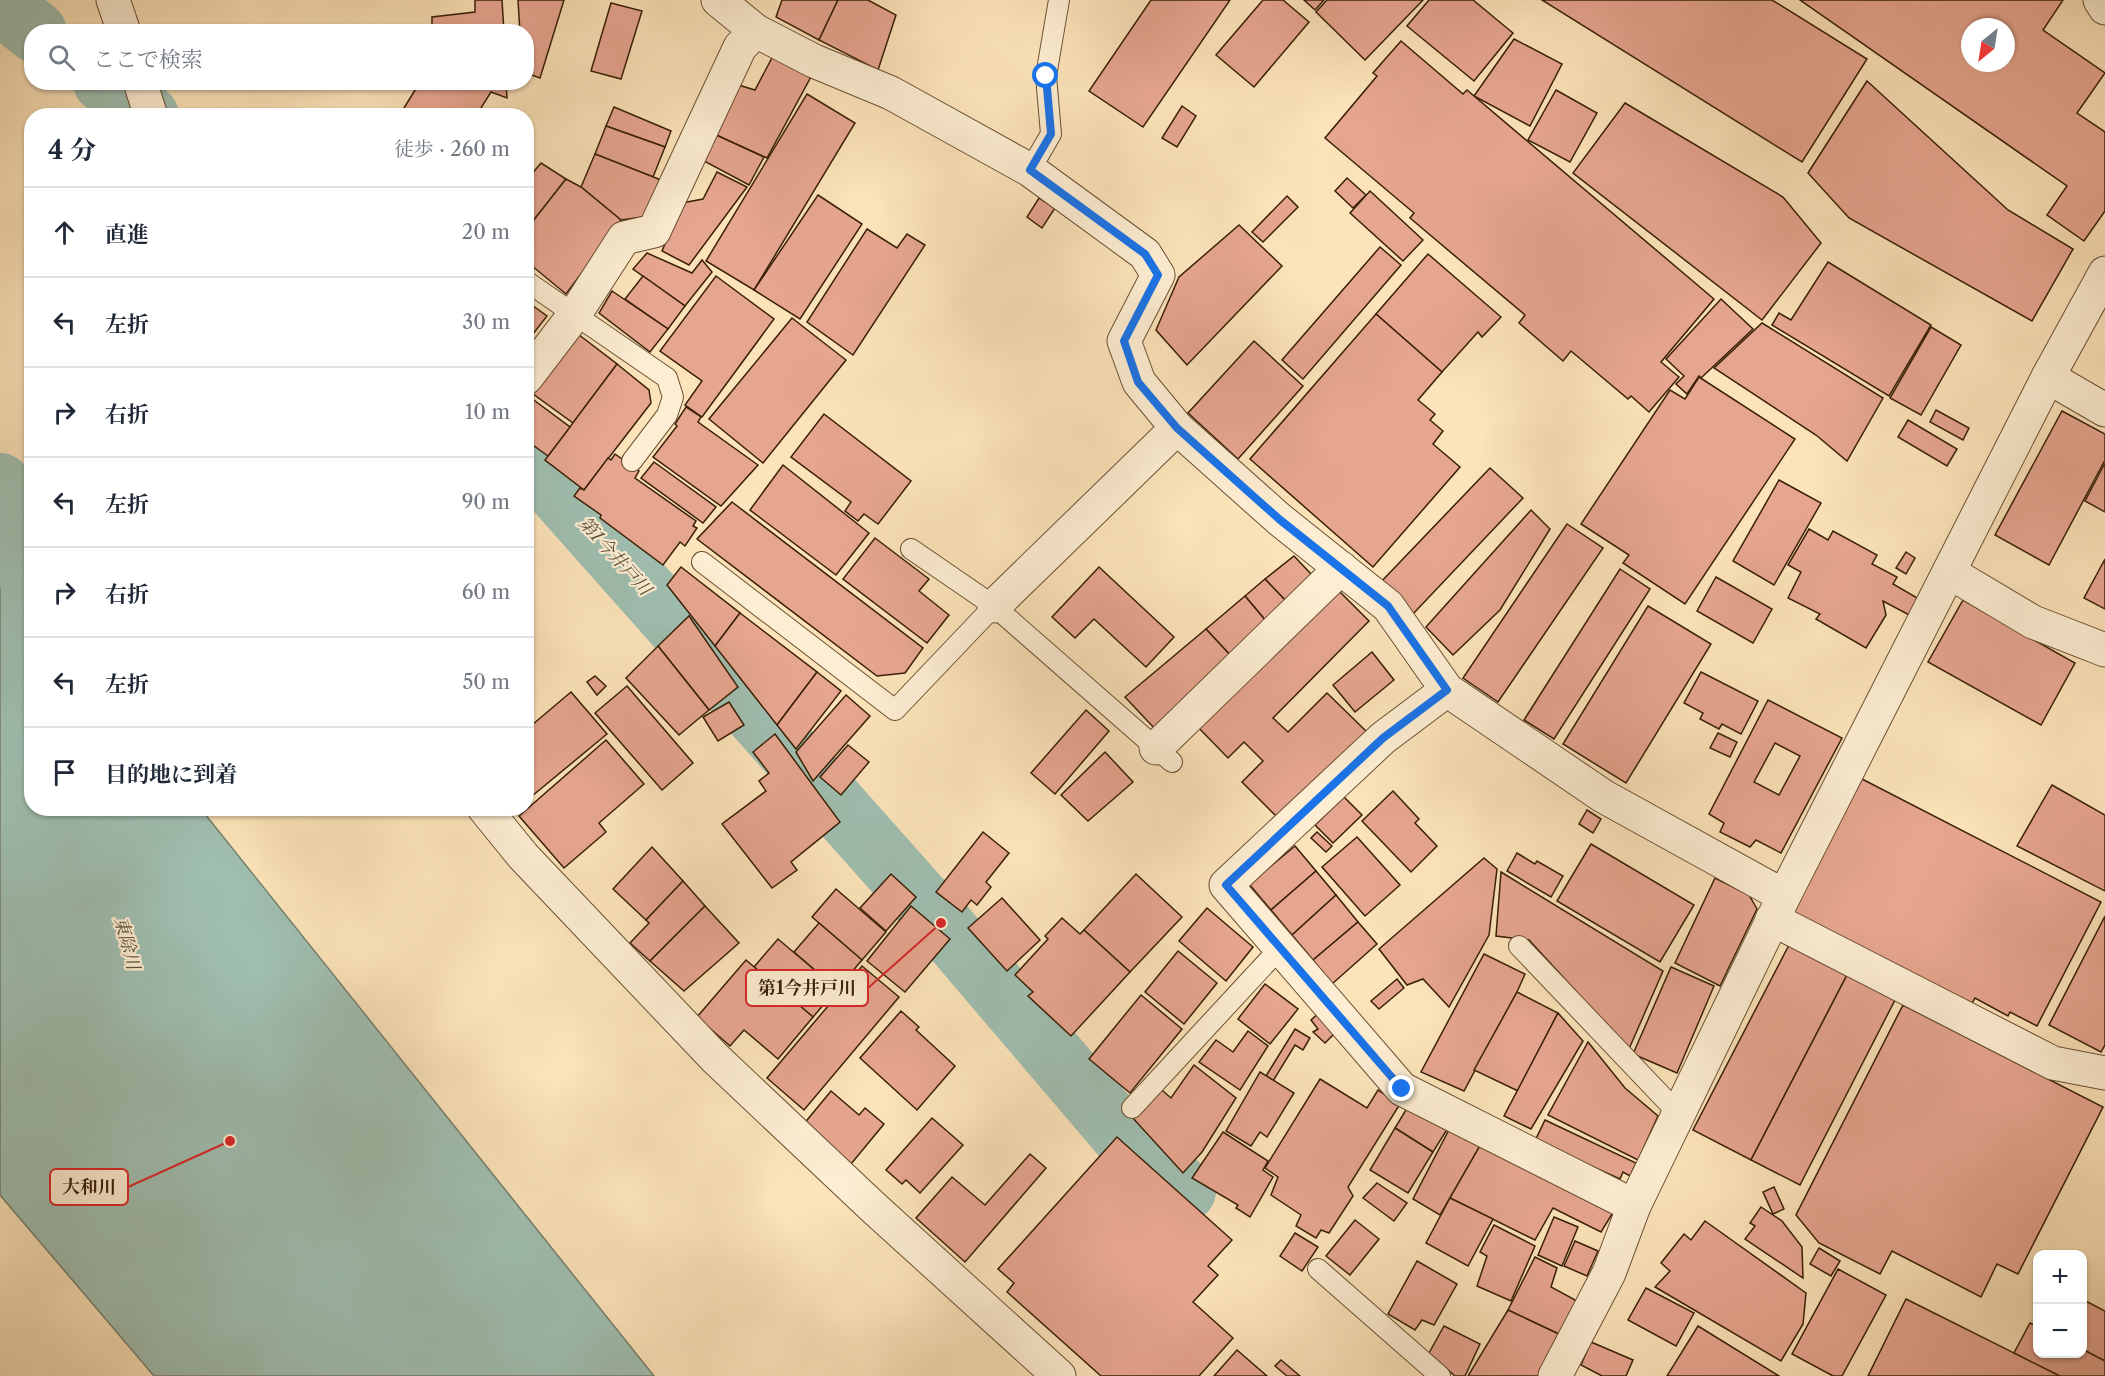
<!DOCTYPE html>
<html lang="ja">
<meta charset="utf-8">
<style>
body{margin:0;font-family:"Libre Caslon Text","Noto Serif JP",serif;background:#f6f6f7;color:#1f2937}
.controls{position:absolute;right:18px;bottom:18px;display:grid;overflow:hidden;border-radius:12px;box-shadow:0 2px 4px #0004}
.controls button{width:54px;height:54px;display:grid;place-items:center;padding:0;border:0;border-bottom:2px solid #e0e1e3;background:#fff;color:#1f2937;font:30px sans-serif}
.compass{position:absolute;left:1961px;top:18px;width:54px;height:54px;border-radius:50%;background:#fff;box-shadow:0 2px 4px #0004;rotate:210deg}
.stop{position:absolute;width:18px;height:18px;margin:-14px;border:4px solid #1a73e8;border-radius:50%;background:#fff}
.stop.end{background:#1a73e8;border-color:#fff;box-shadow:0 2px 6px #0008}
.list{margin:0;padding:0;list-style:none}
h2{display:flex;justify-content:space-between;align-items:center;height:78px;margin:0;padding:0 24px;font-size:26px}
h2 small{font-size:20px;font-weight:400;color:#747a83}
.list li{display:grid;grid-template-columns:39px 1fr auto;gap:18px;align-items:center;box-sizing:border-box;height:90px;padding:0 24px;border-top:2px solid #e0e1e3}
.list b{display:block;font-size:22px;white-space:nowrap}
.list em{font-size:20px;font-style:normal;color:#747a83}
.icon{flex:none;width:33px;height:33px;fill:none;stroke:currentColor;stroke-width:2;stroke-linecap:round;stroke-linejoin:round}
.map{position:relative;flex:none;width:2105px;height:1376px;overflow:hidden}
.search{position:absolute;background:#fff;box-shadow:0 2px 4px #0004;left:24px;top:24px;width:510px;height:66px;display:flex;align-items:center;gap:15px;box-sizing:border-box;padding:0 21px;border-radius:24px;color:#747a83;font-size:22px}
.panel{position:absolute;background:#fff;box-shadow:0 2px 4px #0004;left:24px;top:108px;width:510px;height:708px;border-radius:24px}
.map>svg:first-child{display:block}
.water{fill:#9fbeb0;stroke:#767e6c;stroke-width:1.5}
.lines{fill:none;stroke-linecap:round;stroke-linejoin:round}
.river{stroke:#9fbeb0;stroke-width:62}
.building{fill:#e6a58f;stroke:#391f06;stroke-width:1.5;fill-rule:evenodd}
.service-casing{stroke:#6a5033;stroke-width:22}
.minor-casing{stroke:#6a5033;stroke-width:35}
.service{stroke:#fdedd2;stroke-width:20}
.minor{stroke:#fdedd2;stroke-width:33}
.route{stroke:#1a73e8;stroke-width:8}
.labels{text-anchor:middle;stroke-width:4.5;stroke-linejoin:round;paint-order:stroke}
.water-label{font-size:18px;font-style:italic;fill:#584f39;stroke:#fdedd2}
.leader{fill:none;stroke:#d62828;stroke-width:2}
.callout-dot{fill:#d62828;stroke:#fdedd2;stroke-width:2}
.callout{fill:#fdedd2;stroke:#d62828;stroke-width:2}
.callout-label{font-size:18px;text-anchor:middle;font-weight:bold;fill:#391f06}
</style>
<div class="map">
<svg width="2105" height="1376" viewBox="0 0 2105 1376">
<rect width="100%" height="100%" fill="#fce3b9"/>
<filter id="stains"><feTurbulence type="fractalNoise" baseFrequency=".00333" numOctaves="4"/><feColorMatrix values="0 0 0 0 .2 0 0 0 0 .09 0 0 0 0 .02 0 0 0 .5 -.17"/></filter>
<radialGradient id="worn" r=".72"><stop offset=".6" stop-color="#630" stop-opacity="0"/><stop offset="1" stop-color="#630" stop-opacity=".3"/></radialGradient>
<path class="water" d="M0,523L31,571L32,808L201,809L654,1376H154L0,1195Z"/>
<g class="lines">
<g class="river">
<path d="M0,4L36,32"/>
<path d="M104,82L148,116"/>
<path d="M526,456L941,923L1126,1140L1185,1191"/>
<path d="M0,484L32,584"/>
</g>
</g>
<g class="building">
<path d="M475,0H502L504,32H432V17L475,12Z"/>
<path d="M518,0H564L540,78L526,73V32H520Z"/>
<path d="M782,0H838L819,40L776,17Z"/>
<path d="M838,0H868L896,15L878,70L819,40Z"/>
<path d="M1151,0H1230L1143,127L1089,91Z"/>
<path d="M1263,0H1283L1309,22L1254,87L1216,55Z"/>
<path d="M1304,0H1324L1315,10Z"/>
<path d="M1327,0H1423L1365,60L1316,12Z"/>
<path d="M1429,0H1473L1513,33L1474,81L1407,26Z"/>
<path d="M1542,0H1772L1867,59L1802,162Z"/>
<path d="M1800,0H2063L2043,30L2105,73L2077,113L2105,132V211L2084,241L2047,215L2067,186ZM1970,27H2006V63H1970Z"/>
<path d="M611,3L642,11L621,79L591,71Z"/>
<path d="M1514,39L1562,64L1530,126L1474,96Z"/>
<path d="M1401,41L1463,94L1467,90L1714,299L1661,362L1679,377L1649,412L1631,396L1628,399L1571,351L1563,361L1519,323L1525,315L1410,218L1414,213L1325,138L1377,76L1373,73Z"/>
<path d="M774,54L813,73L767,158L714,134L732,83L755,90Z"/>
<path d="M1867,81L2008,210L2073,249L2032,321L1849,218L1808,173Z"/>
<path d="M420,82H506L507,98L491,92L476,116H399Z"/>
<path d="M1556,90L1597,113L1570,162L1528,140Z"/>
<path d="M807,94L855,123L754,290L706,261Z"/>
<path d="M1625,103L1783,197L1821,243L1762,320L1573,173Z"/>
<path d="M1182,106L1196,116L1177,147L1162,138Z"/>
<path d="M614,107L671,131L665,147L606,126Z"/>
<path d="M606,126L665,147L653,177L595,154Z"/>
<path d="M714,134L764,157L749,185L704,161Z"/>
<path d="M595,154L661,180L643,217L621,220L581,187Z"/>
<path d="M541,163L566,179L526,230V181Z"/>
<path d="M717,172L747,187L689,265L662,251L682,203L703,199Z"/>
<path d="M1347,178L1366,195L1353,208L1335,191Z"/>
<path d="M566,179L581,187L621,220L566,294L526,261V230Z"/>
<path d="M1370,191L1423,240L1403,261L1350,213Z"/>
<path d="M818,195L862,224L800,319L754,290Z"/>
<path d="M1287,196L1298,207L1263,242L1252,232Z"/>
<path d="M1039,198L1055,208L1042,228L1027,217Z"/>
<path d="M1239,225L1282,266L1187,365L1156,330L1179,277Z"/>
<path d="M867,229L897,248L907,234L925,245L853,355L807,322Z"/>
<path d="M1380,247L1401,265L1303,379L1282,360Z"/>
<path d="M647,253L692,273L702,260L712,272L685,306L633,269Z"/>
<path d="M1428,254L1501,317L1482,337L1478,332L1442,372L1376,314Z"/>
<path d="M1828,262L1931,325L1889,396L1772,325L1779,313L1791,320Z"/>
<path d="M643,276L685,306L668,329L625,299Z"/>
<path d="M716,276L774,319L702,417L685,405L702,381L660,351Z"/>
<path d="M612,291L668,329L650,352L599,313Z"/>
<path d="M1721,299L1753,329L1701,378L1699,376L1687,394L1676,384L1684,376L1666,359Z"/>
<path d="M526,301L547,316L526,343Z"/>
<path d="M1376,314L1442,372L1418,400L1435,414L1430,420L1443,431L1433,444L1460,467L1373,567L1250,459Z"/>
<path d="M792,318L846,360L763,463L709,419Z"/>
<path d="M1762,323L1883,398L1847,461L1816,435L1714,368Z"/>
<path d="M1931,327L1961,345L1921,415L1890,398Z"/>
<path d="M574,331L617,364L573,423L529,391Z"/>
<path d="M1254,341L1303,386L1238,459L1188,413Z"/>
<path d="M617,364L649,390L651,403L584,490L545,460Z"/>
<path d="M1699,377L1795,439L1685,604L1623,563L1629,555L1581,524L1670,390L1685,399Z"/>
<path d="M527,395L570,427L548,456L526,440L529,433L526,431Z"/>
<path d="M686,407L701,417L698,422L758,465L721,506L653,457L677,426L675,424Z"/>
<path d="M1936,410L1969,428L1963,440L1930,422Z"/>
<path d="M2062,411L2105,434V460L2049,565L1995,535Z"/>
<path d="M824,414L911,481L878,524L864,514L858,521L845,511L851,502L791,457Z"/>
<path d="M1908,420L1957,449L1947,466L1898,437Z"/>
<path d="M615,454L639,471L635,478L696,521L693,526L697,528L685,546L680,542L663,565L600,518L601,515L574,496L580,488L584,490L608,458L611,460Z"/>
<path d="M654,462L716,507L703,523L641,478Z"/>
<path d="M2105,463V512L2085,501Z"/>
<path d="M783,465L869,533L836,575L750,510Z"/>
<path d="M1490,468L1523,498L1412,615L1379,584Z"/>
<path d="M1779,480L1821,503L1774,585L1733,561Z"/>
<path d="M732,502L923,648L905,673L877,676L697,539Z"/>
<path d="M1531,510L1550,529L1500,610L1453,655L1426,627Z"/>
<path d="M1567,524L1603,548L1498,702L1463,678Z"/>
<path d="M1809,529L1828,540L1833,531L1877,555L1872,564L1897,577L1893,584L1919,599L1911,616L1883,601L1886,615L1866,648L1816,619L1820,614L1788,598L1801,572L1788,565Z"/>
<path d="M875,538L929,579L919,591L949,615L927,643L843,579Z"/>
<path d="M1906,552L1915,558L1906,574L1896,568Z"/>
<path d="M1294,556L1312,575L1286,601L1265,579Z"/>
<path d="M2105,559V609L2084,598Z"/>
<path d="M681,567L740,613L715,646L667,585Z"/>
<path d="M1099,567L1174,637L1146,667L1094,619L1075,638L1052,617Z"/>
<path d="M1620,569L1650,589L1554,739L1524,720Z"/>
<path d="M1716,577L1772,609L1753,643L1697,611Z"/>
<path d="M1265,579L1286,601L1266,621L1245,596Z"/>
<path d="M1331,583L1369,621L1273,718L1288,732L1327,693L1368,733L1281,821L1242,782L1263,761L1244,742L1228,758L1193,722Z"/>
<path d="M1245,596L1266,621L1231,656L1206,629Z"/>
<path d="M1963,600L2075,663L2041,725L1928,662Z"/>
<path d="M1648,606L1711,644L1626,783L1563,744Z"/>
<path d="M740,613L817,672L777,725L715,646Z"/>
<path d="M689,616L738,687L709,710L658,646Z"/>
<path d="M1206,629L1231,656L1156,730L1125,697Z"/>
<path d="M658,646L709,710L679,735L626,678Z"/>
<path d="M1372,652L1394,680L1355,712L1333,685Z"/>
<path d="M817,672L841,691L796,749L777,725Z"/>
<path d="M1701,672L1758,701L1741,734L1722,724L1719,729L1700,719L1703,713L1684,703Z"/>
<path d="M595,676L606,686L597,695L587,682Z"/>
<path d="M627,686L693,763L662,790L595,713Z"/>
<path d="M571,692L607,734L526,801V730Z"/>
<path d="M846,695L870,716L813,781L796,752Z"/>
<path d="M1768,700L1842,738L1781,853L1756,840L1750,847L1720,832L1724,823L1709,814ZM1775,743L1800,756L1779,795L1754,782Z"/>
<path d="M729,702L744,725L718,741L703,717Z"/>
<path d="M1086,710L1109,731L1055,794L1031,773Z"/>
<path d="M1718,733L1737,742L1730,757L1710,748Z"/>
<path d="M775,734L840,822L791,862L797,870L772,888L722,824L766,791L759,781L769,773L753,752Z"/>
<path d="M606,740L644,784L599,823L606,832L564,868L519,816Z"/>
<path d="M848,745L869,762L841,795L820,777Z"/>
<path d="M1105,752L1133,782L1088,821L1061,795Z"/>
<path d="M1862,779L2101,902L2037,1026L2010,1012L2008,1016L1975,998L1971,1005L1791,914Z"/>
<path d="M2052,785L2105,815V891L2017,846Z"/>
<path d="M1393,791L1419,819L1415,823L1437,846L1411,872L1362,821Z"/>
<path d="M1344,797L1362,815L1333,843L1315,825Z"/>
<path d="M1587,810L1601,819L1593,833L1579,824Z"/>
<path d="M983,832L1009,853L986,882L991,887L977,905L971,900L962,912L936,892Z"/>
<path d="M1317,832L1332,846L1326,852L1311,838Z"/>
<path d="M1357,837L1400,885L1365,916L1322,867Z"/>
<path d="M1591,844L1694,905L1660,962L1557,901Z"/>
<path d="M1295,846L1316,871L1271,910L1249,884Z"/>
<path d="M652,847L683,881L646,920L613,889Z"/>
<path d="M1517,853L1535,864L1537,861L1563,876L1551,897L1507,871Z"/>
<path d="M1484,858L1497,869L1489,935L1449,1007L1423,979L1407,985L1379,949Z"/>
<path d="M1316,871L1336,895L1292,935L1271,910Z"/>
<path d="M1501,872L1663,971L1629,1049L1529,940L1496,936Z"/>
<path d="M891,874L916,897L886,931L860,908Z"/>
<path d="M1136,874L1182,917L1130,972L1084,930Z"/>
<path d="M1715,878L1749,895L1757,909L1720,986L1675,963Z"/>
<path d="M683,881L705,906L650,961L630,943L649,923L646,920Z"/>
<path d="M836,889L886,932L862,960L812,917Z"/>
<path d="M1336,895L1358,922L1313,960L1292,935Z"/>
<path d="M1002,898L1040,940L1007,971L968,928Z"/>
<path d="M705,906L739,943L684,991L650,961Z"/>
<path d="M911,906L950,939L905,992L867,961Z"/>
<path d="M1207,908L1253,947L1226,981L1179,941Z"/>
<path d="M2105,916V1045L2101,1052L2049,1025Z"/>
<path d="M1062,918L1080,934L1084,930L1130,972L1071,1036L1028,996L1033,992L1015,975L1048,939L1045,936Z"/>
<path d="M1358,922L1377,944L1332,984L1313,960Z"/>
<path d="M819,923L862,960L837,989L794,952Z"/>
<path d="M778,939L837,989L813,1017L754,967Z"/>
<path d="M1789,945L1847,975L1751,1160L1693,1130Z"/>
<path d="M1178,951L1217,983L1184,1024L1145,992Z"/>
<path d="M1484,954L1525,974L1517,992L1464,1091L1421,1072Z"/>
<path d="M746,960L813,1017L778,1059L744,1030L730,1046L697,1017Z"/>
<path d="M862,966L899,997L804,1110L767,1078Z"/>
<path d="M1671,967L1714,986L1677,1073L1633,1054Z"/>
<path d="M1847,975L1895,1000L1800,1185L1751,1160Z"/>
<path d="M1397,979L1404,988L1379,1009L1371,1001Z"/>
<path d="M1265,984L1298,1009L1270,1044L1238,1019Z"/>
<path d="M1517,992L1558,1013L1518,1091L1474,1070Z"/>
<path d="M1141,995L1182,1029L1130,1093L1089,1059Z"/>
<path d="M1903,1005L2103,1107L2018,1274L1997,1264L1981,1297L1892,1251L1880,1274L1819,1243L1796,1215Z"/>
<path d="M1322,1010L1339,1029L1325,1043L1313,1032L1318,1029L1311,1020Z"/>
<path d="M901,1011L919,1027L916,1030L955,1066L917,1110L860,1058Z"/>
<path d="M1558,1013L1583,1041L1531,1129L1504,1116Z"/>
<path d="M1295,1029L1310,1038L1303,1050L1295,1045L1273,1081L1266,1076Z"/>
<path d="M1248,1031L1268,1046L1240,1090L1199,1062L1216,1040L1233,1052Z"/>
<path d="M1588,1042L1625,1088L1658,1116L1638,1160L1548,1115Z"/>
<path d="M1194,1065L1236,1098L1202,1152L1183,1173L1131,1116L1156,1085L1171,1098Z"/>
<path d="M1260,1072L1294,1093L1267,1137L1260,1132L1251,1146L1226,1131Z"/>
<path d="M1320,1079L1367,1108L1378,1090L1400,1104L1348,1187L1353,1196L1329,1233L1321,1230L1316,1238L1296,1226L1301,1215L1271,1195L1278,1177L1265,1168Z"/>
<path d="M831,1091L859,1115L865,1108L884,1124L851,1164L803,1125Z"/>
<path d="M1412,1100L1451,1123L1433,1152L1395,1128Z"/>
<path d="M932,1118L963,1145L920,1193L906,1180L902,1184L886,1170Z"/>
<path d="M1545,1120L1636,1163L1630,1176L1623,1172L1620,1179L1535,1141Z"/>
<path d="M1453,1122L1485,1137L1440,1215L1413,1199Z"/>
<path d="M1395,1128L1433,1152L1408,1193L1370,1170Z"/>
<path d="M1223,1132L1268,1161L1263,1170L1273,1177L1250,1217L1236,1208L1238,1205L1192,1178Z"/>
<path d="M1117,1137L1232,1240L1208,1266L1218,1275L1193,1302L1233,1338L1199,1376H1101L1007,1292L1014,1283L998,1269Z"/>
<path d="M1485,1137L1617,1206L1601,1232L1553,1208L1535,1240L1450,1198Z"/>
<path d="M1030,1154L1046,1168L965,1262L916,1218L952,1177L985,1205Z"/>
<path d="M1377,1183L1407,1203L1394,1221L1363,1198Z"/>
<path d="M1774,1187L1784,1209L1773,1214L1763,1192Z"/>
<path d="M1450,1198L1493,1219L1468,1266L1426,1243Z"/>
<path d="M1761,1207L1782,1221L1802,1247L1803,1278L1745,1239L1755,1226L1750,1223Z"/>
<path d="M1554,1217L1578,1227L1562,1266L1538,1255Z"/>
<path d="M1355,1220L1379,1239L1350,1275L1326,1256Z"/>
<path d="M1705,1221L1806,1293L1803,1324L1781,1361L1655,1287L1670,1271L1661,1263L1684,1234L1691,1240Z"/>
<path d="M1494,1225L1535,1246L1511,1301L1477,1286L1487,1256L1480,1252Z"/>
<path d="M1295,1233L1318,1247L1302,1271L1280,1256Z"/>
<path d="M1575,1241L1598,1251L1587,1276L1564,1266Z"/>
<path d="M1819,1248L1840,1261L1831,1276L1810,1264Z"/>
<path d="M1535,1257L1557,1268L1551,1287L1577,1301L1561,1335L1508,1310Z"/>
<path d="M1417,1261L1457,1284L1434,1325L1422,1320L1415,1330L1388,1314Z"/>
<path d="M1838,1269L1886,1295L1842,1376H1833L1792,1354Z"/>
<path d="M1646,1288L1694,1313L1676,1346L1628,1320Z"/>
<path d="M1906,1299L2060,1376H1868Z"/>
<path d="M2082,1299L2105,1311V1361L2082,1349Z"/>
<path d="M1508,1310L1563,1336L1542,1376H1468Z"/>
<path d="M2030,1323L2038,1327V1354H2082V1349L2105,1361V1376H2060L2014,1353Z"/>
<path d="M1444,1326L1480,1344L1465,1376H1455L1429,1353Z"/>
<path d="M1698,1326L1779,1376H1667Z"/>
<path d="M1591,1342L1633,1360L1626,1376H1602L1581,1365Z"/>
<path d="M1237,1350L1267,1376H1214Z"/>
<path d="M1281,1360L1300,1376H1287L1275,1366Z"/>
</g>
<g class="lines">
<defs>
<g id="service">
<path d="M1030,170L1051,134L1046,76L1059,0"/>
<path d="M526,281L667,378L673,397L667,415L632,461"/>
<path d="M911,549L994,606L1172,762"/>
<path d="M702,562L895,710L994,606"/>
<path d="M1519,946L1679,1114"/>
<path d="M1132,1108L1280,948"/>
<path d="M1318,1269L1440,1376"/>
</g>
<g id="minor">
<path d="M113,0L124,32"/>
<path d="M718,0L756,31L814,61L891,93L1030,170L1145,254L1158,275L1124,341L1139,382L1177,428L1279,519L1388,606L1447,690L1603,796L1784,896"/>
<path d="M2100,0L2105,8"/>
<path d="M140,82L151,116"/>
<path d="M2048,377L2105,410"/>
<path d="M526,378L575,314L624,238L654,231L740,47L756,31"/>
<path d="M1949,572L2033,622L2105,650"/>
<path d="M994,606L1177,428"/>
<path d="M1447,690L1383,738L1226,885L1402,1089L1634,1206"/>
<path d="M1156,748L1341,568"/>
<path d="M484,808L523,856L715,1058L874,1208L1059,1376"/>
<path d="M1772,919L2053,1063L2105,1073"/>
<path d="M1555,1376L1609,1273L1634,1206L1784,896L2048,377L2105,273"/>
</g>
</defs>
<use href="#service" class="service-casing"/>
<use href="#minor" class="minor-casing"/>
<use href="#service" class="service"/>
<use href="#minor" class="minor"/>
</g>
<g class="lines">
<path class="route" d="M1046,76L1051,134L1030,170L1145,254L1158,275L1124,341L1138,382L1177,428L1279,519L1388,606L1447,690L1383,738L1226,885L1402,1089"/>
</g>
<g class="labels">
<g class="water-label">
<text transform="translate(615 556) rotate(48)" y="6">第1今井戸川</text>
<text transform="translate(127 943) rotate(75)" y="6">東除川</text>
</g>
</g>
<path class="leader" d="M941 923L868 988M230 1141L128 1187"/>
<g class="callout-dot">
<circle cx="941" cy="923" r="6"/>
<circle cx="230" cy="1141" r="6"/>
</g>
<g class="callout">
<rect x="746" y="970" width="122" height="36" rx="6"/>
<rect x="50" y="1169" width="78" height="36" rx="6"/>
</g>
<g class="callout-label">
<text x="807" y="994">第1今井戸川</text>
<text x="89" y="1193">大和川</text>
</g>
<rect width="100%" height="100%" filter="url(#stains)"/>
<rect width="100%" height="100%" fill="url(#worn)"/>
</svg>
<div class="controls">
<button>+</button>
<button>−</button>
</div>
<svg class="compass" viewBox="-18 -18 36 36"><path d="M0-13l5 13h-10z" fill="#e53935"/><path d="M0 13l5-13h-10z" fill="#747a83"/></svg>
<div class="stop" style="left:1046px;top:76px"></div>
<div class="stop end" style="left:1402px;top:1089px"></div>
<div class="search"><svg class="icon" aria-label="search" viewBox="0 0 24 24"><circle cx="10" cy="10" r="6"/><path d="M15 15l6 6"/></svg>ここで検索</div>
<section class="panel">
<h2>4 分<small>徒歩 · 260 m</small></h2>
<ul class="list">
<li><svg class="icon" aria-label="ahead" viewBox="0 0 24 24"><path d="M12 20V5M6 11l6-6 6 6"/></svg><div><b>直進</b></div><em>20 m</em></li>
<li><svg class="icon" aria-label="left" viewBox="0 0 24 24"><path d="M17 20v-9H6M10 6l-5 5 5 5"/></svg><div><b>左折</b></div><em>30 m</em></li>
<li><svg class="icon" aria-label="right" viewBox="0 0 24 24"><path d="M7 20v-9h11M14 6l5 5-5 5"/></svg><div><b>右折</b></div><em>10 m</em></li>
<li><svg class="icon" aria-label="left" viewBox="0 0 24 24"><path d="M17 20v-9H6M10 6l-5 5 5 5"/></svg><div><b>左折</b></div><em>90 m</em></li>
<li><svg class="icon" aria-label="right" viewBox="0 0 24 24"><path d="M7 20v-9h11M14 6l5 5-5 5"/></svg><div><b>右折</b></div><em>60 m</em></li>
<li><svg class="icon" aria-label="left" viewBox="0 0 24 24"><path d="M17 20v-9H6M10 6l-5 5 5 5"/></svg><div><b>左折</b></div><em>50 m</em></li>
<li><svg class="icon" aria-label="arrive" viewBox="0 0 24 24"><path d="M6 21V4h12l-3 4 3 4H6"/></svg><div><b>目的地に到着</b></div></li>
</ul>
</section>
</div>
